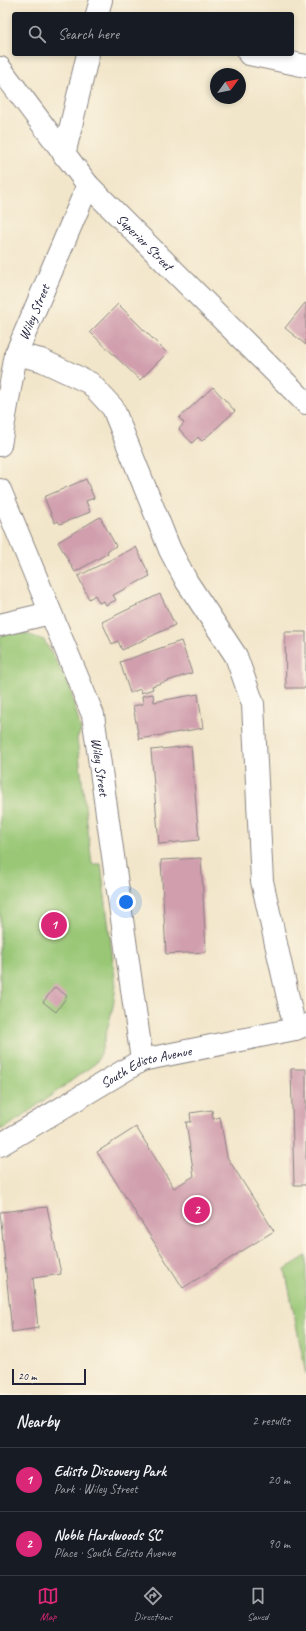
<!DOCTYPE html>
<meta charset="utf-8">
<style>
body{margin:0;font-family:Caveat,sans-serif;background:#242831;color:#f1f3f6}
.compass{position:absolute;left:210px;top:68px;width:36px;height:36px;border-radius:50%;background:#171b24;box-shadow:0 2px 6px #0003;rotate:57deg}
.scale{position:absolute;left:12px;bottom:10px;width:74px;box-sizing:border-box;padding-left:4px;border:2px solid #22223b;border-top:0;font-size:11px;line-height:14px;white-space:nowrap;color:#22223b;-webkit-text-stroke:3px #fcf5e5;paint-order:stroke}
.you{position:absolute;left:126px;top:902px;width:14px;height:14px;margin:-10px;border:3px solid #fff;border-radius:50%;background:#1a73e8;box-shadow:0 0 0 6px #1a73e833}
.badge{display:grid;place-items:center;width:26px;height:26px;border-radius:50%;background:#db2777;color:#fff;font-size:13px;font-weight:700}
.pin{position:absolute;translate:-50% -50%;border:2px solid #fff;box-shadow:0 1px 4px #0006}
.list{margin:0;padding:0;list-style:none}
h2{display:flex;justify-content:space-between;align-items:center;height:52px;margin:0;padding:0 16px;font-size:17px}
h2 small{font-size:13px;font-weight:400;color:#9ea1a6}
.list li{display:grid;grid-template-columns:26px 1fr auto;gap:12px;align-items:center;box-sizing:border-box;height:64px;padding:0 16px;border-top:1px solid #363941}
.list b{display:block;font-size:15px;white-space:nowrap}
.list p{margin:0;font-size:13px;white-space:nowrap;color:#9ea1a6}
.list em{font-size:13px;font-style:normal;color:#9ea1a6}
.icon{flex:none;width:22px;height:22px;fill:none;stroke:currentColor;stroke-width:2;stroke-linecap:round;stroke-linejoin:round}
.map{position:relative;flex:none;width:306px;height:1395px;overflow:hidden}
.search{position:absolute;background:#171b24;box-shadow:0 2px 6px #0003;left:12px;right:12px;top:12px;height:44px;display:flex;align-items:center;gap:10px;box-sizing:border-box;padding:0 14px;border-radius:4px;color:#9ea1a6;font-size:15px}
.sheet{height:180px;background:#171b24}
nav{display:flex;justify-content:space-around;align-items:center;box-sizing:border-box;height:56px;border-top:1px solid #363941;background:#171b24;font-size:11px;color:#9ea1a6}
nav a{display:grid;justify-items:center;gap:2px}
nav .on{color:#db2777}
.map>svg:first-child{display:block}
.green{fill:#99c776;stroke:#5e7458}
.building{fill:#d09ead}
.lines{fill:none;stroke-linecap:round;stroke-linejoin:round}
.minor-casing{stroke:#8a8482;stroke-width:24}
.minor{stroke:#fff;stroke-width:22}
.labels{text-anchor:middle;stroke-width:4;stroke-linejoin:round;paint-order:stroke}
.street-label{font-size:14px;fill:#22223b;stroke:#fcf5e5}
</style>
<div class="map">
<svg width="306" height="1395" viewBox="0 0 306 1395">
<rect width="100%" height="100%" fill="#fcf5e5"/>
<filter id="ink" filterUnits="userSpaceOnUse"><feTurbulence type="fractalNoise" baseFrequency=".025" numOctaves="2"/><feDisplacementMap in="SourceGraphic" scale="8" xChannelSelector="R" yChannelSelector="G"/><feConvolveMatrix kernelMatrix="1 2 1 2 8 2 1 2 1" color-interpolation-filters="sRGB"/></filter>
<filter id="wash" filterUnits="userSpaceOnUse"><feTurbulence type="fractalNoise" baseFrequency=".012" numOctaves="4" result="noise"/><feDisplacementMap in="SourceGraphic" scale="16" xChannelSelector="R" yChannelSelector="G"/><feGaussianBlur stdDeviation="0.9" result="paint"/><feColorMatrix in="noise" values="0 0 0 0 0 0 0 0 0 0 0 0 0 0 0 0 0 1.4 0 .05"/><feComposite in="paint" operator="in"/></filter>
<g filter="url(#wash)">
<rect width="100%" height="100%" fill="#f2e6ca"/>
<g class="green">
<path d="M12,633L27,634L44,640L69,684L81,731L77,738L92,864H101L116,986L113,1007L101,1053L96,1063L10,1125L0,1130V636Z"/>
<path d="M306,1256V1374L285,1269Z"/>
</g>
<g id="blocks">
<g class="building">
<path d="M305,303L306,304V345L285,328Z"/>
<path d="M118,304L167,353L140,380L90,332Z"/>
<path d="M213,387L235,411L202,441L198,437L192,443L179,429L184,423L179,418Z"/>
<path d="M86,479L94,498L86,501L90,512L60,524L58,521L55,523L44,497Z"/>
<path d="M100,517L116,546L107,551L108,553L75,572L58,542Z"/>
<path d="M136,547L150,576L113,595L116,600L106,605L104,601L99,603L95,595L89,599L78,576Z"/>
<path d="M160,594L175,625L122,650L118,641L112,644L102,622Z"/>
<path d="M285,632H306V688H286Z"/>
<path d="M181,641L192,673L152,686L153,689L141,693L140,689L130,693L120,662Z"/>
<path d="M153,694L154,702L198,694L203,728L139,739L133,706L143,704L142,696Z"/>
<path d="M191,746L199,840L159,844L151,750Z"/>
<path d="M201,858L206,952L166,954L161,860Z"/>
<path d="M55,987L67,996L56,1012L43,1002Z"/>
<path d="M291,1069H306V1185H294Z"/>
<path d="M212,1110L213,1119L220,1117L227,1157L274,1231L183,1288L97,1152L136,1127L174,1188L194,1176L186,1122H191L190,1113Z"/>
<path d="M47,1207L61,1274L33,1278L38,1328L12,1332L0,1212Z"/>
</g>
</g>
</g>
<g filter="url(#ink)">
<use href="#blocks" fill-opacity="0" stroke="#8a8482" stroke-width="1"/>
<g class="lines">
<defs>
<g id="minor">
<path d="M97,14L101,0"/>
<path d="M249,54L306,66"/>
<path id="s1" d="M0,68L88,185L306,403"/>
<path d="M64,155L88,54"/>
<path d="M16,354L41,360L90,383L113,408L170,550L187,582L236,656L253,704L262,881L295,1029"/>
<path id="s2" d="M0,445L16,354L88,185"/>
<path id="s3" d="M0,490L93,715L142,1060"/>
<path d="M0,625L50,613"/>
<path id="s4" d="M0,1145L142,1060L295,1029L306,1025"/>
</g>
</defs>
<use href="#minor" class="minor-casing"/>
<use href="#minor" class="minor"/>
</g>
</g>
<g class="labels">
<g class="street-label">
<text dy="5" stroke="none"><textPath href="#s1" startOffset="227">Superior Street</textPath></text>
<text dy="5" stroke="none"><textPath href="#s2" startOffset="138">Wiley Street</textPath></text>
<text dy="5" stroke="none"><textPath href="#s3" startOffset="296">Wiley Street</textPath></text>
<text dy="5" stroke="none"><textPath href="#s4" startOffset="167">South Edisto Avenue</textPath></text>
</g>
</g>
</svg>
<svg class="compass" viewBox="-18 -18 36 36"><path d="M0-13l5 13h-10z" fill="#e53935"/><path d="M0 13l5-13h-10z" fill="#9ea1a6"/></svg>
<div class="scale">20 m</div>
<div class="you"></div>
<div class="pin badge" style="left:54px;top:925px">1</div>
<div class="pin badge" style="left:197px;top:1210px">2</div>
<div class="search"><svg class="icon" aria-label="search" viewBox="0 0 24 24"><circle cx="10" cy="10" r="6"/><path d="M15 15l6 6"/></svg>Search here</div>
</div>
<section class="sheet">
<h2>Nearby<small>2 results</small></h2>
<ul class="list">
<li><span class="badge">1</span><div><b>Edisto Discovery Park</b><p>Park · Wiley Street</p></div><em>20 m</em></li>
<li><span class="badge">2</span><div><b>Noble Hardwoods SC</b><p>Place · South Edisto Avenue</p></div><em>90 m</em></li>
</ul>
</section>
<nav>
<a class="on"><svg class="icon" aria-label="map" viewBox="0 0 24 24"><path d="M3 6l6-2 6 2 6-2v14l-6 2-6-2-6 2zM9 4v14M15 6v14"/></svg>Map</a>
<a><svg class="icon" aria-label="directions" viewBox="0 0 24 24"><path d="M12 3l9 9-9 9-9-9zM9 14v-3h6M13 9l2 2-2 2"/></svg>Directions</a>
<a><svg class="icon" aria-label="saved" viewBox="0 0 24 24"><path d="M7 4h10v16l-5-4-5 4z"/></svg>Saved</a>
</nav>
